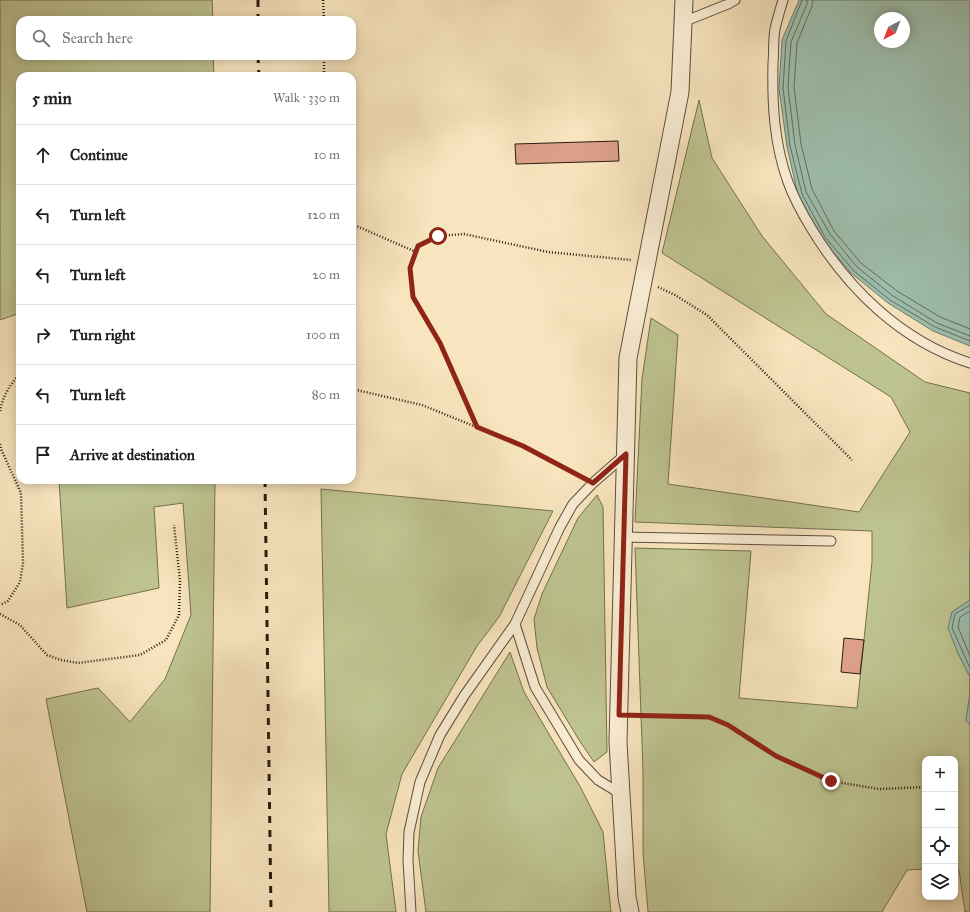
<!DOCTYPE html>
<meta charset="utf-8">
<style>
body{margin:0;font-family:"IM FELL Great Primer",serif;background:#f6f6f6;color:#202124}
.controls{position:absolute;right:12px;bottom:12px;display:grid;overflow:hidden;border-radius:8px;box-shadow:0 2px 10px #0003}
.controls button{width:36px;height:36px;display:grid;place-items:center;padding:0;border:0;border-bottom:1px solid #e0e0e0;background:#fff;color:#202124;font:20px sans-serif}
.compass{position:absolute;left:874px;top:12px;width:36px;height:36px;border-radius:50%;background:#fff;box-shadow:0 2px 10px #0003;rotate:222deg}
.stop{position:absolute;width:12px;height:12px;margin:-9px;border:3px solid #8f2418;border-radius:50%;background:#fff}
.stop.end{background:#8f2418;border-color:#fff;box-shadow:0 1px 4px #0008}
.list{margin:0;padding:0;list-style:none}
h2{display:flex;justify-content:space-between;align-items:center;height:52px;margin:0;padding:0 16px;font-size:17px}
h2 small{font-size:13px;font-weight:400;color:#757577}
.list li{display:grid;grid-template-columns:26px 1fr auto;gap:12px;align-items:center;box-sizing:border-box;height:60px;padding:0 16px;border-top:1px solid #e0e0e0}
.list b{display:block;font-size:15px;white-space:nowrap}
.list em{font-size:13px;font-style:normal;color:#757577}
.icon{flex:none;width:22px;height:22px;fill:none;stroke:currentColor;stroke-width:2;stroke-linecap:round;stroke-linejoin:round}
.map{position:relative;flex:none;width:970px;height:912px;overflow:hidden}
.search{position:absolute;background:#fff;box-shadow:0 2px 10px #0003;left:16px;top:16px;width:340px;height:44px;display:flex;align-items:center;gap:10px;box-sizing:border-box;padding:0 14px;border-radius:12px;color:#757577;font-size:15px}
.panel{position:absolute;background:#fff;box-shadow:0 2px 10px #0003;left:16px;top:72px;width:340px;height:412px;border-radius:12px}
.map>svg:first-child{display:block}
.green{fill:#bec491;stroke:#746f50}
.water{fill:#9ebfae;stroke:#707d6f;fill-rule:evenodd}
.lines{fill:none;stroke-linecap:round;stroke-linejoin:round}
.shore{stroke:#646c5f;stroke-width:1}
.building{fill:#dca08b;stroke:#2a1a10}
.lane-casing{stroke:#5e4d3c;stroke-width:11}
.street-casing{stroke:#5e4d3c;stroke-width:19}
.path{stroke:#2a1a10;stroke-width:2.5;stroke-dasharray:1 2;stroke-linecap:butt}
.lane{stroke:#faeed5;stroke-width:9}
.street{stroke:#faeed5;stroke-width:17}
.rail{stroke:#2a1a10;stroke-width:3;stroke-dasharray:7 7;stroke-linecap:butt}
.route{stroke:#8f2418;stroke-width:5}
</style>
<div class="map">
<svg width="970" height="912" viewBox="0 0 970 912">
<rect width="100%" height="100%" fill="#f8e5bf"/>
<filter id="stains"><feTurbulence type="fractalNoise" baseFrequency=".005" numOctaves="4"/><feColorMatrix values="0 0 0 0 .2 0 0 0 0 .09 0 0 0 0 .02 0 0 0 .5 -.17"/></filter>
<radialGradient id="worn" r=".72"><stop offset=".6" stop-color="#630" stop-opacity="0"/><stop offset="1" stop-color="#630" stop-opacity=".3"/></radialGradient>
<g class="green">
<path d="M0,0H212L213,20H20V56H213L214,76H20V313L0,320Z"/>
<path d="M699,100L712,158L762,236L826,314L925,382L970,393V600L952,612L957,651L970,677V694L966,720L970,725V912H965L959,870L955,869V759H925V869L907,870L882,912H648L643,853V771L635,548L751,551L739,698L857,708L872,562V531L635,522L642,379L651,318L678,335L668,484L859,512L910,432L891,397L662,253Z"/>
<path d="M59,480H215L210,912H87L46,699L98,688L130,722L165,679L191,615L183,503L154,507L159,588L67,608Z"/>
<path d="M321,489L553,511L499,617L477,646L402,774L386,834L396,912H329Z"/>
<path d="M597,495L603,507L607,752L594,762L579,740L547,687L537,648L534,619L542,594L578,518Z"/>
<path d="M510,652L524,692L581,788L603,832L611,912H426L418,851L421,817L438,768Z"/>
</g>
<g class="water">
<path d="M799,0H970V346L933,331L888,303L851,273L822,239L798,195L787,147L779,88L782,40ZM880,18H904V42H880Z"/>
<path d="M970,549V677L957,651L948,628L952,612L970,600Z"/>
<path d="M970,677V725L966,720L970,694Z"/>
</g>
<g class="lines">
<g class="shore">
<path d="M802,0L786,41L783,88L790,146L802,194L825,237L854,271L890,300L935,327L970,341"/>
<path d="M807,0V4L791,42L788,87L795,145L806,192L830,234L857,267L893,296L937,323L970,336"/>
<path d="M813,0L812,6L797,43L794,87L801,144L812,189L834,231L861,263L897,291L940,317L970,329"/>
<path d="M970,605L955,614L952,628L970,668"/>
<path d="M970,611L960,617L958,627L970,656"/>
</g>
</g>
<g class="building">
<path d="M618,141L619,161L516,164L515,144Z"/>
<path d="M844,638L864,640L860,674L841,672Z"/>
</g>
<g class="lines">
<defs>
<g id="lane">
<path d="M783,0C780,10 777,20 775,29C773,40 774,52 773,63C772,103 774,144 788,182C794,199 802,213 811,228C848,289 901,341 970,363"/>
<path d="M683,22L728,4L735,0"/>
<path d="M623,537L831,541"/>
<path d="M515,624L535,687L579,760L598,780L621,794"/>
<path d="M411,912L408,860L409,832L420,782L440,735L464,696L515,624L560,527L573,504L593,483L626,454"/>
</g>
<path id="street" d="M630,912L627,897L618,742L628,358L680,92L684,0"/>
</defs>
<use href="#lane" class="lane-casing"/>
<use href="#street" class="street-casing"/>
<g class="path">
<path d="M323,0L324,20"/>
<path d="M324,56V76"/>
<path d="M352,224L416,252"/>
<path d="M658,287L675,295L707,315L852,460"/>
<path d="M352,389L422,405L523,446L582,477"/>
<path d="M0,411C2,398 10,384 20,374"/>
<path d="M477,427L440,343L413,297L410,268L418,246L438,236L464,234L548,252L631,260"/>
<path d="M0,444L1,449L21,493L23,563L20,582L8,601L0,605"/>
<path d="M0,614L20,625L47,655L61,660L78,663L140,655L166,640L179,615L180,580L174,525"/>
<path d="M636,715L709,717L728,725L776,756L831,781L879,789L925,787"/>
</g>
<use href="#lane" class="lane"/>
<use href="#street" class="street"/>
<g class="rail">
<path d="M258,0V20"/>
<path d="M258,56L259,76"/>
<path d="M265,480L271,912"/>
</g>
</g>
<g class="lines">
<path class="route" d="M438,236L418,246L410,268L413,297L440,343L477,427L523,446L593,483L626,454L619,715L709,717L728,725L776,756L831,781"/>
</g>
<rect width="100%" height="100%" filter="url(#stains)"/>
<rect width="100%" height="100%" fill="url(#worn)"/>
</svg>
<div class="controls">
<button>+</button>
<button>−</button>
<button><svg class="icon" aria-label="locate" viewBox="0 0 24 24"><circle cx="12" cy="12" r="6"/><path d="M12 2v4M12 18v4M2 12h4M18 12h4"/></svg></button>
<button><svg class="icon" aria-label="layers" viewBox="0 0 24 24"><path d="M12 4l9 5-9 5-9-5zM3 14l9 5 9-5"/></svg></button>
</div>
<svg class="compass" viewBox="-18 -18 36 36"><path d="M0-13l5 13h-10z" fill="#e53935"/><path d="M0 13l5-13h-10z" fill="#757577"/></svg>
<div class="stop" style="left:438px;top:236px"></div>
<div class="stop end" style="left:831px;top:781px"></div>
<div class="search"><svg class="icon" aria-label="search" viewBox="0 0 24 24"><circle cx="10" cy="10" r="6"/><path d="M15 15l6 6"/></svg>Search here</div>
<section class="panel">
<h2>5 min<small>Walk · 330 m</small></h2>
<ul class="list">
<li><svg class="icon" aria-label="ahead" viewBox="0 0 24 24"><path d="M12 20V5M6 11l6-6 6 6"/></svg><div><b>Continue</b></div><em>10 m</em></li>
<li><svg class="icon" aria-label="left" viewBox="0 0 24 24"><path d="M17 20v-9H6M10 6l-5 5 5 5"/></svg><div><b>Turn left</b></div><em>120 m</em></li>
<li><svg class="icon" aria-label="left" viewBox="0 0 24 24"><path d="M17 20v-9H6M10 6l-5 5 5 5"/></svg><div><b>Turn left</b></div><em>20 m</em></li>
<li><svg class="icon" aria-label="right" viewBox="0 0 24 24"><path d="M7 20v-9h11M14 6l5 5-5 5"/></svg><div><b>Turn right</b></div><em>100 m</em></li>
<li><svg class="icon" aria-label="left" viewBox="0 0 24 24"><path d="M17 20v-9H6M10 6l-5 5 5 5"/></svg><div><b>Turn left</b></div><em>80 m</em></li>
<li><svg class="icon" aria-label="arrive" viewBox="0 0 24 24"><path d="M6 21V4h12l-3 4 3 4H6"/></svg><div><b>Arrive at destination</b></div></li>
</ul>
</section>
</div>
